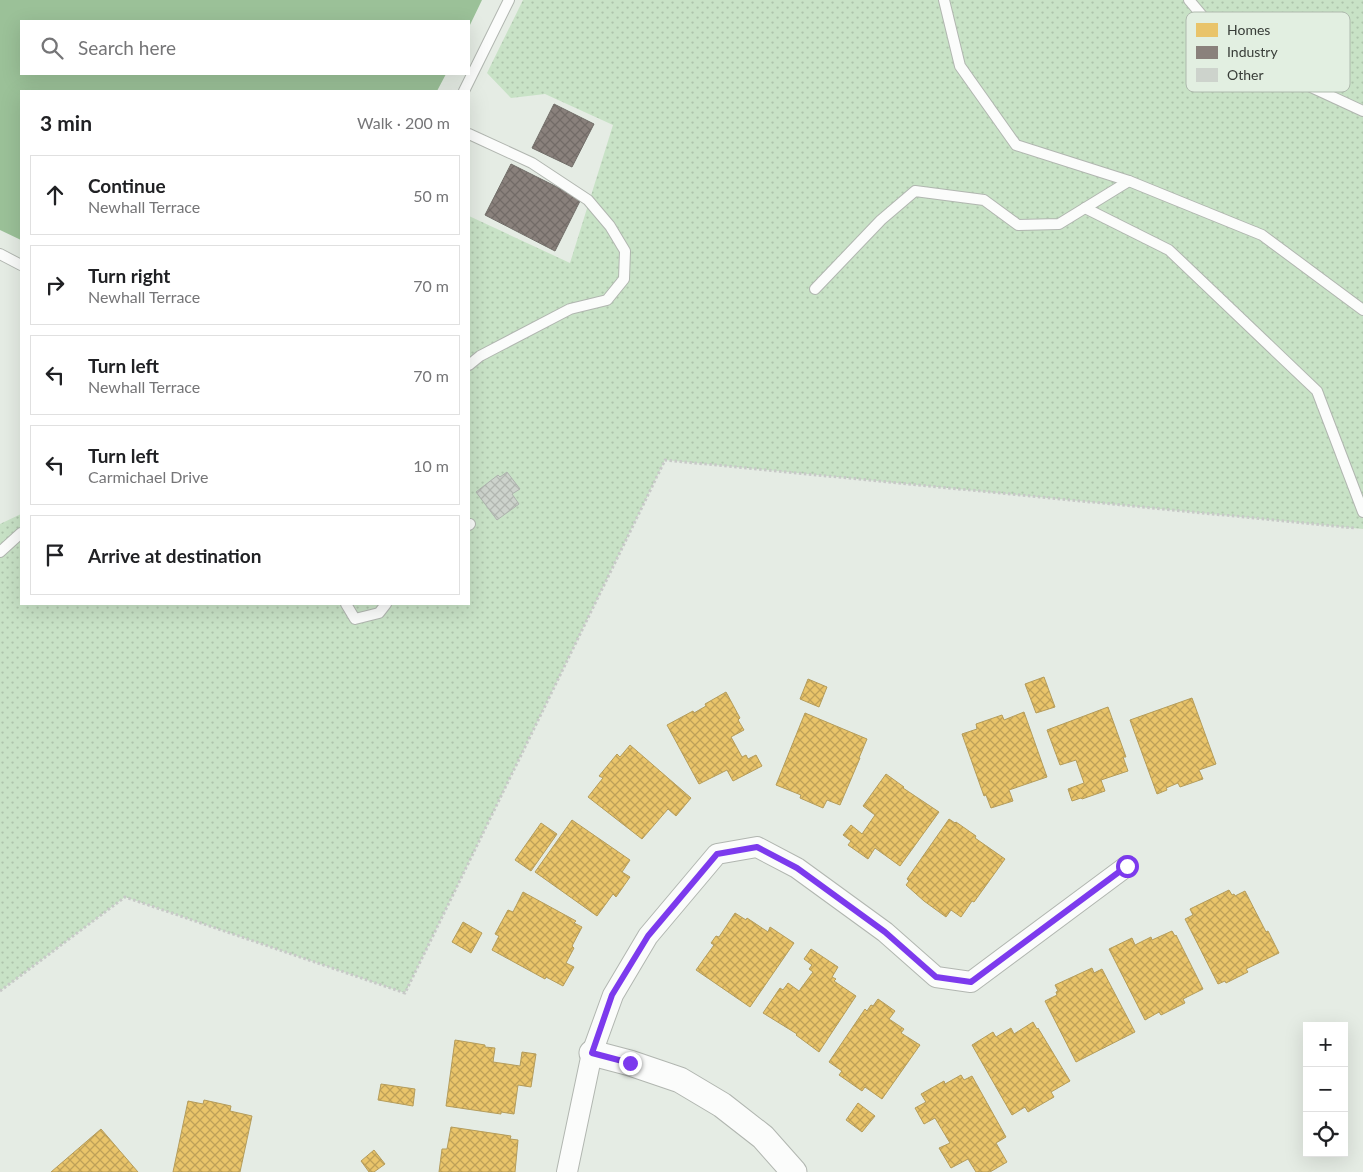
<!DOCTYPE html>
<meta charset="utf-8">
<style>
body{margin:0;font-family:Lato,sans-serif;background:#f6f6f6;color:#202124}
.controls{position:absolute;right:15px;bottom:15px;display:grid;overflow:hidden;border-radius:0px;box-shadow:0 5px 20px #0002}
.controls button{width:45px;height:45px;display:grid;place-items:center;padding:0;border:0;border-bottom:1px solid #e0e0e0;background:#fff;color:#202124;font:25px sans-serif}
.stop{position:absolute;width:15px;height:15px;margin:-11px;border:4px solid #7c3aed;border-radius:50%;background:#fff}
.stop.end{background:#7c3aed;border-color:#fff;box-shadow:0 1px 5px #0008}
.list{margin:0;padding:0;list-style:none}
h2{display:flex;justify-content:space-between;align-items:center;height:65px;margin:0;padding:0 20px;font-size:21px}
h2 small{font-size:16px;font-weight:400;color:#757577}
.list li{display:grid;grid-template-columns:32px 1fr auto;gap:15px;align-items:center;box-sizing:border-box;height:80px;margin:0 10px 10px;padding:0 10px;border:1px solid #e0e0e0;border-radius:0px}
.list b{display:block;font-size:19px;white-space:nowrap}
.list p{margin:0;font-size:16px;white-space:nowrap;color:#757577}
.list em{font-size:16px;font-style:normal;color:#757577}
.icon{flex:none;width:28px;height:28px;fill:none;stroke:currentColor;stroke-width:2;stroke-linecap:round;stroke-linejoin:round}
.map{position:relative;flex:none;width:1363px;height:1172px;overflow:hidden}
.search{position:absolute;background:#fff;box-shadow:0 5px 20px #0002;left:20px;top:20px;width:450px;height:55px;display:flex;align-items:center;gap:12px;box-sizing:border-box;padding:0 18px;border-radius:0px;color:#757577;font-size:19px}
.panel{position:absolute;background:#fff;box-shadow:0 5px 20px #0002;left:20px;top:90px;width:450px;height:515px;border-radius:0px}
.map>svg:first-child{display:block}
.grass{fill:url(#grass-dots)}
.water{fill:#9bc198}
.homes{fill:url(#homes-cross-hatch);stroke:#b49c5b}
.industry{fill:url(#industry-cross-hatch);stroke:#716d68}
.building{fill:url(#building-cross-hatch);stroke:#aeb3ae}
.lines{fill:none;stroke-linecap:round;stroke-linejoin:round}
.service-casing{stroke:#b1b6b0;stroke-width:12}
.minor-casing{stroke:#b1b6b0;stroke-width:22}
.tertiary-casing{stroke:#b1b6b0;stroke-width:27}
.path{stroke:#c7c9c7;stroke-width:3;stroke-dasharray:2.5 2.5;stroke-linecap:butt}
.service{stroke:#fbfcfb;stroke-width:10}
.minor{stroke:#fbfcfb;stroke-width:20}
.tertiary{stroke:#fbfcfb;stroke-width:25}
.route{stroke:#7c3aed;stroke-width:6}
.key{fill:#e2efe1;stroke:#afbaae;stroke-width:1}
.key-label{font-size:14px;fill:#383d38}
</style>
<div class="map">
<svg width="1363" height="1172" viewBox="0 0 1363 1172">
<defs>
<pattern id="grass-dots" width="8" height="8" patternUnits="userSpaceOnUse" patternTransform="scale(1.25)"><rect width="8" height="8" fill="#c8e2c6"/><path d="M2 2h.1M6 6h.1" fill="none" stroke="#adc3ab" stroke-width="1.8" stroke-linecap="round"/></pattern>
<pattern id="homes-cross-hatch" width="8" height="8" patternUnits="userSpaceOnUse" patternTransform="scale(1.25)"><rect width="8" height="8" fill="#e9c46a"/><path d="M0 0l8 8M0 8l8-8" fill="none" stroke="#bea058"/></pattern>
<pattern id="industry-cross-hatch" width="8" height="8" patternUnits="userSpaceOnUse" patternTransform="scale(1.25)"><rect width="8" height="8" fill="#8a817c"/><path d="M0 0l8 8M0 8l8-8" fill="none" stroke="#726b67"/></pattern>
<pattern id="building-cross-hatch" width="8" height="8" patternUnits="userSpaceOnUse" patternTransform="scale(1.25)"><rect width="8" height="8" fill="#cdd3cc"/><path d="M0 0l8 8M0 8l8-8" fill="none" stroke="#b1b6b0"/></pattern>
</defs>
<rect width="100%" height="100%" fill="#e5ece4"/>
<path class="grass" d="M523,0H1363V529L665,460L405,993L125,897L0,991V524L21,514V604H469V216L570,263L613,125L545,94L511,98L487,73Z"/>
<path class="water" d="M0,0H482L469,27V21H21V74H446L437,91H21V240L0,230Z"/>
<g class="homes">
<path d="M1044,677L1055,707L1036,713L1025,684Z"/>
<path d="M808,679L827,687L819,707L800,699Z"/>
<path d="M726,692L740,718L738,720L744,730L731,737L742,757L746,755L748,759L756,755L762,766L733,781L727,770L699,784L667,725L693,711L694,713L706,706L705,704Z"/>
<path d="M1192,698L1216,764L1199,770L1203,779L1180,787L1178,783L1166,788L1167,790L1157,794L1130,720Z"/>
<path d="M1108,707L1126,757H1123L1128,771L1101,780L1105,791L1082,799L1081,798L1072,801L1068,789L1084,783L1076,760L1060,765L1047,730Z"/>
<path d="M1024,712L1047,777L1009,790L1013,801L991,808L986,795L984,796L962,734L977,729L976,724L1002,715L1004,720Z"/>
<path d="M805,713L867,739L859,758H860L840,805L827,800L823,808L800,798L801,795L776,785Z"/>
<path d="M630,745L691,798L676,816L668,809L642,839L588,797L603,778L599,776L617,754L620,757Z"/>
<path d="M886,774L904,787L903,788L939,812L900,866L875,848L868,859L848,845L851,841L843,835L851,825L862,834L875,815L863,806Z"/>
<path d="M949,819L955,823L956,822L976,836L975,838L1005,859L974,902L972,901L961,917L951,910L946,917L924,901L906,885L909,881L907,879Z"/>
<path d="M572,820L630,860L622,872L630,877L616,897L613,894L597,916L535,872Z"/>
<path d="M541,823L557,834L531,871L515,860Z"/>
<path d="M1229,890L1232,895L1234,894L1235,896L1245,891L1266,932L1268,931L1279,953L1246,969L1248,972L1226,983L1225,981L1218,984L1185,919L1193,915L1190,909Z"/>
<path d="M523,892L576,921L574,923L582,927L572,946L574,948L566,963L574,967L563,986L546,977L545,979L492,950L499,936L495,934L508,910L513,912Z"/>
<path d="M735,913L746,920L747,918L768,932L770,927L794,943L750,1007L696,970L714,945L711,943L716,936L719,937Z"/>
<path d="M463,922L482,933L471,953L452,942Z"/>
<path d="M1172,931L1175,936L1176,935L1203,989L1183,999L1185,1003L1161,1015L1159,1012L1145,1020L1109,949L1132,938L1135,945L1151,937L1152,940Z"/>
<path d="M811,949L838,967L832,977L836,979L834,981L856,996L819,1052L796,1035L797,1034L763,1013L780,988L783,990L788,983L799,991L813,972L809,969L812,965L804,959Z"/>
<path d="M1092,968L1094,973L1102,969L1135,1032L1076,1062L1045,1001L1057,995L1056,992L1058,991L1055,985Z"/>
<path d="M878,999L895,1011L889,1019L904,1029L901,1033L920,1045L882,1099L865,1087L862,1091L839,1075L842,1071L829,1062L865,1009L867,1011L871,1005L873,1006Z"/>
<path d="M1033,1022L1037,1029L1038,1028L1070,1081L1051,1092L1054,1097L1028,1112L1025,1107L1012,1115L972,1045L993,1032L996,1037L1011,1028L1014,1034Z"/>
<path d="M455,1040L485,1045V1047L495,1048L493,1062L520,1066L522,1052L536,1054L531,1087L518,1085L514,1114L501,1112V1114L446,1106Z"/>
<path d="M961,1075L964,1080L972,1076L1006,1137L996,1143L1007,1162L990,1172H976L968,1159L951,1168L939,1148L950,1143L935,1118L924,1124L915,1108L926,1102L921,1094L944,1081L945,1084Z"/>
<path d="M381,1084L415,1089L413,1106L378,1100Z"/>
<path d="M204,1100L231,1106L230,1111L252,1116L240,1172H173L188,1101L203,1104Z"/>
<path d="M858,1103L875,1116L862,1132L846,1120Z"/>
<path d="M451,1127L511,1136L510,1139L518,1140L515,1172H439L442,1149H447Z"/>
<path d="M101,1129L138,1172H51Z"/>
<path d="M374,1150L385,1164L374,1172H369L361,1161Z"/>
</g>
<g class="industry">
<path d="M554,104L594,124L572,167L532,148Z"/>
<path d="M511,164L581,199L555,251L485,215Z"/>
</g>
<path class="building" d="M507,472L520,489L512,494L519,504L497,520L476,492L498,475L500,477Z"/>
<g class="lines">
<defs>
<g id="service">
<path d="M944,0L960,66L1016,145L1129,181L1262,235L1363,310"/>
<path d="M1189,0L1231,50L1363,111"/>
<path d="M464,91L509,0"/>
<path d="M469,134L532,163L588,200L610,226L625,251L624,279L607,300L570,309L480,356L469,365"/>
<path d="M1085,208L1169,250L1317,391L1363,512"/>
<path d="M0,254L21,265"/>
<path d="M815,289L881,220L915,191L984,200L1018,225L1059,224L1129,181"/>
<path d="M469,525L470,524"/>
<path d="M0,552L21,533"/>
<path d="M346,604L355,619L379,613L386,604"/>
</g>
<path id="minor" d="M567,1172L592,1053L613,995L648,936L717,854L757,847L797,868L885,932L936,977L971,982L1127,866"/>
<path id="tertiary" d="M592,1053L630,1063L680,1080L722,1105L763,1137L794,1172"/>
</defs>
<use href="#service" class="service-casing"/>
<use href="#minor" class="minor-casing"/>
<use href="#tertiary" class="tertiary-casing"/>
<path class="path" d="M0,991L125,897L405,993L665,460L1355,528"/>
<use href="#service" class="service"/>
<use href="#minor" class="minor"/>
<use href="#tertiary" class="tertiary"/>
</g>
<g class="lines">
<path class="route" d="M630,1063L592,1053L612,995L648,936L717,854L757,847L797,868L885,932L936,977L971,982L1127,866"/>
</g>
<rect x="1186" y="12" width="164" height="80" rx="8" class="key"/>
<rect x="1196" y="23" width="22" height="14" fill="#e9c46a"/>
<rect x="1196" y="46" width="22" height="13" fill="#8a817c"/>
<rect x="1196" y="68" width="22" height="14" fill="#cdd3cc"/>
<g class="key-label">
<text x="1227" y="35">Homes</text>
<text x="1227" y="57">Industry</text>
<text x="1227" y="80">Other</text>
</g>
</svg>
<div class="controls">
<button>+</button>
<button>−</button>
<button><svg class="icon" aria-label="locate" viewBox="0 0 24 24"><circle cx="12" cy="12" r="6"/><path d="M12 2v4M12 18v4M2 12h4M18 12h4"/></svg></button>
</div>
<div class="stop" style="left:1127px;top:866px"></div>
<div class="stop end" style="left:630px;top:1063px"></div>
<div class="search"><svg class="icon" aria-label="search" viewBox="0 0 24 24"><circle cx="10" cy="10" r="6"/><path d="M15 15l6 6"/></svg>Search here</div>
<section class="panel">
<h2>3 min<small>Walk · 200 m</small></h2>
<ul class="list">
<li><svg class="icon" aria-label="ahead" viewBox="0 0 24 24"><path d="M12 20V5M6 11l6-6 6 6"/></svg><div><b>Continue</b><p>Newhall Terrace</p></div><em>50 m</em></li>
<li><svg class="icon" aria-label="right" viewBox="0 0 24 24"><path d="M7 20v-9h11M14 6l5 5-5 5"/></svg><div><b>Turn right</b><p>Newhall Terrace</p></div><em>70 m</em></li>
<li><svg class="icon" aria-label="left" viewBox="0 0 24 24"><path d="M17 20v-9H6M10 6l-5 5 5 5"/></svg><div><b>Turn left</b><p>Newhall Terrace</p></div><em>70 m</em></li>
<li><svg class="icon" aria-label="left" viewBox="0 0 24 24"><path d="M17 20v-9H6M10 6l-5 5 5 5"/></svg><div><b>Turn left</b><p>Carmichael Drive</p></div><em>10 m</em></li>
<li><svg class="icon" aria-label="arrive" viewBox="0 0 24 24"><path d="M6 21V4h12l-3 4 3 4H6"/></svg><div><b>Arrive at destination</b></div></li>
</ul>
</section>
</div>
